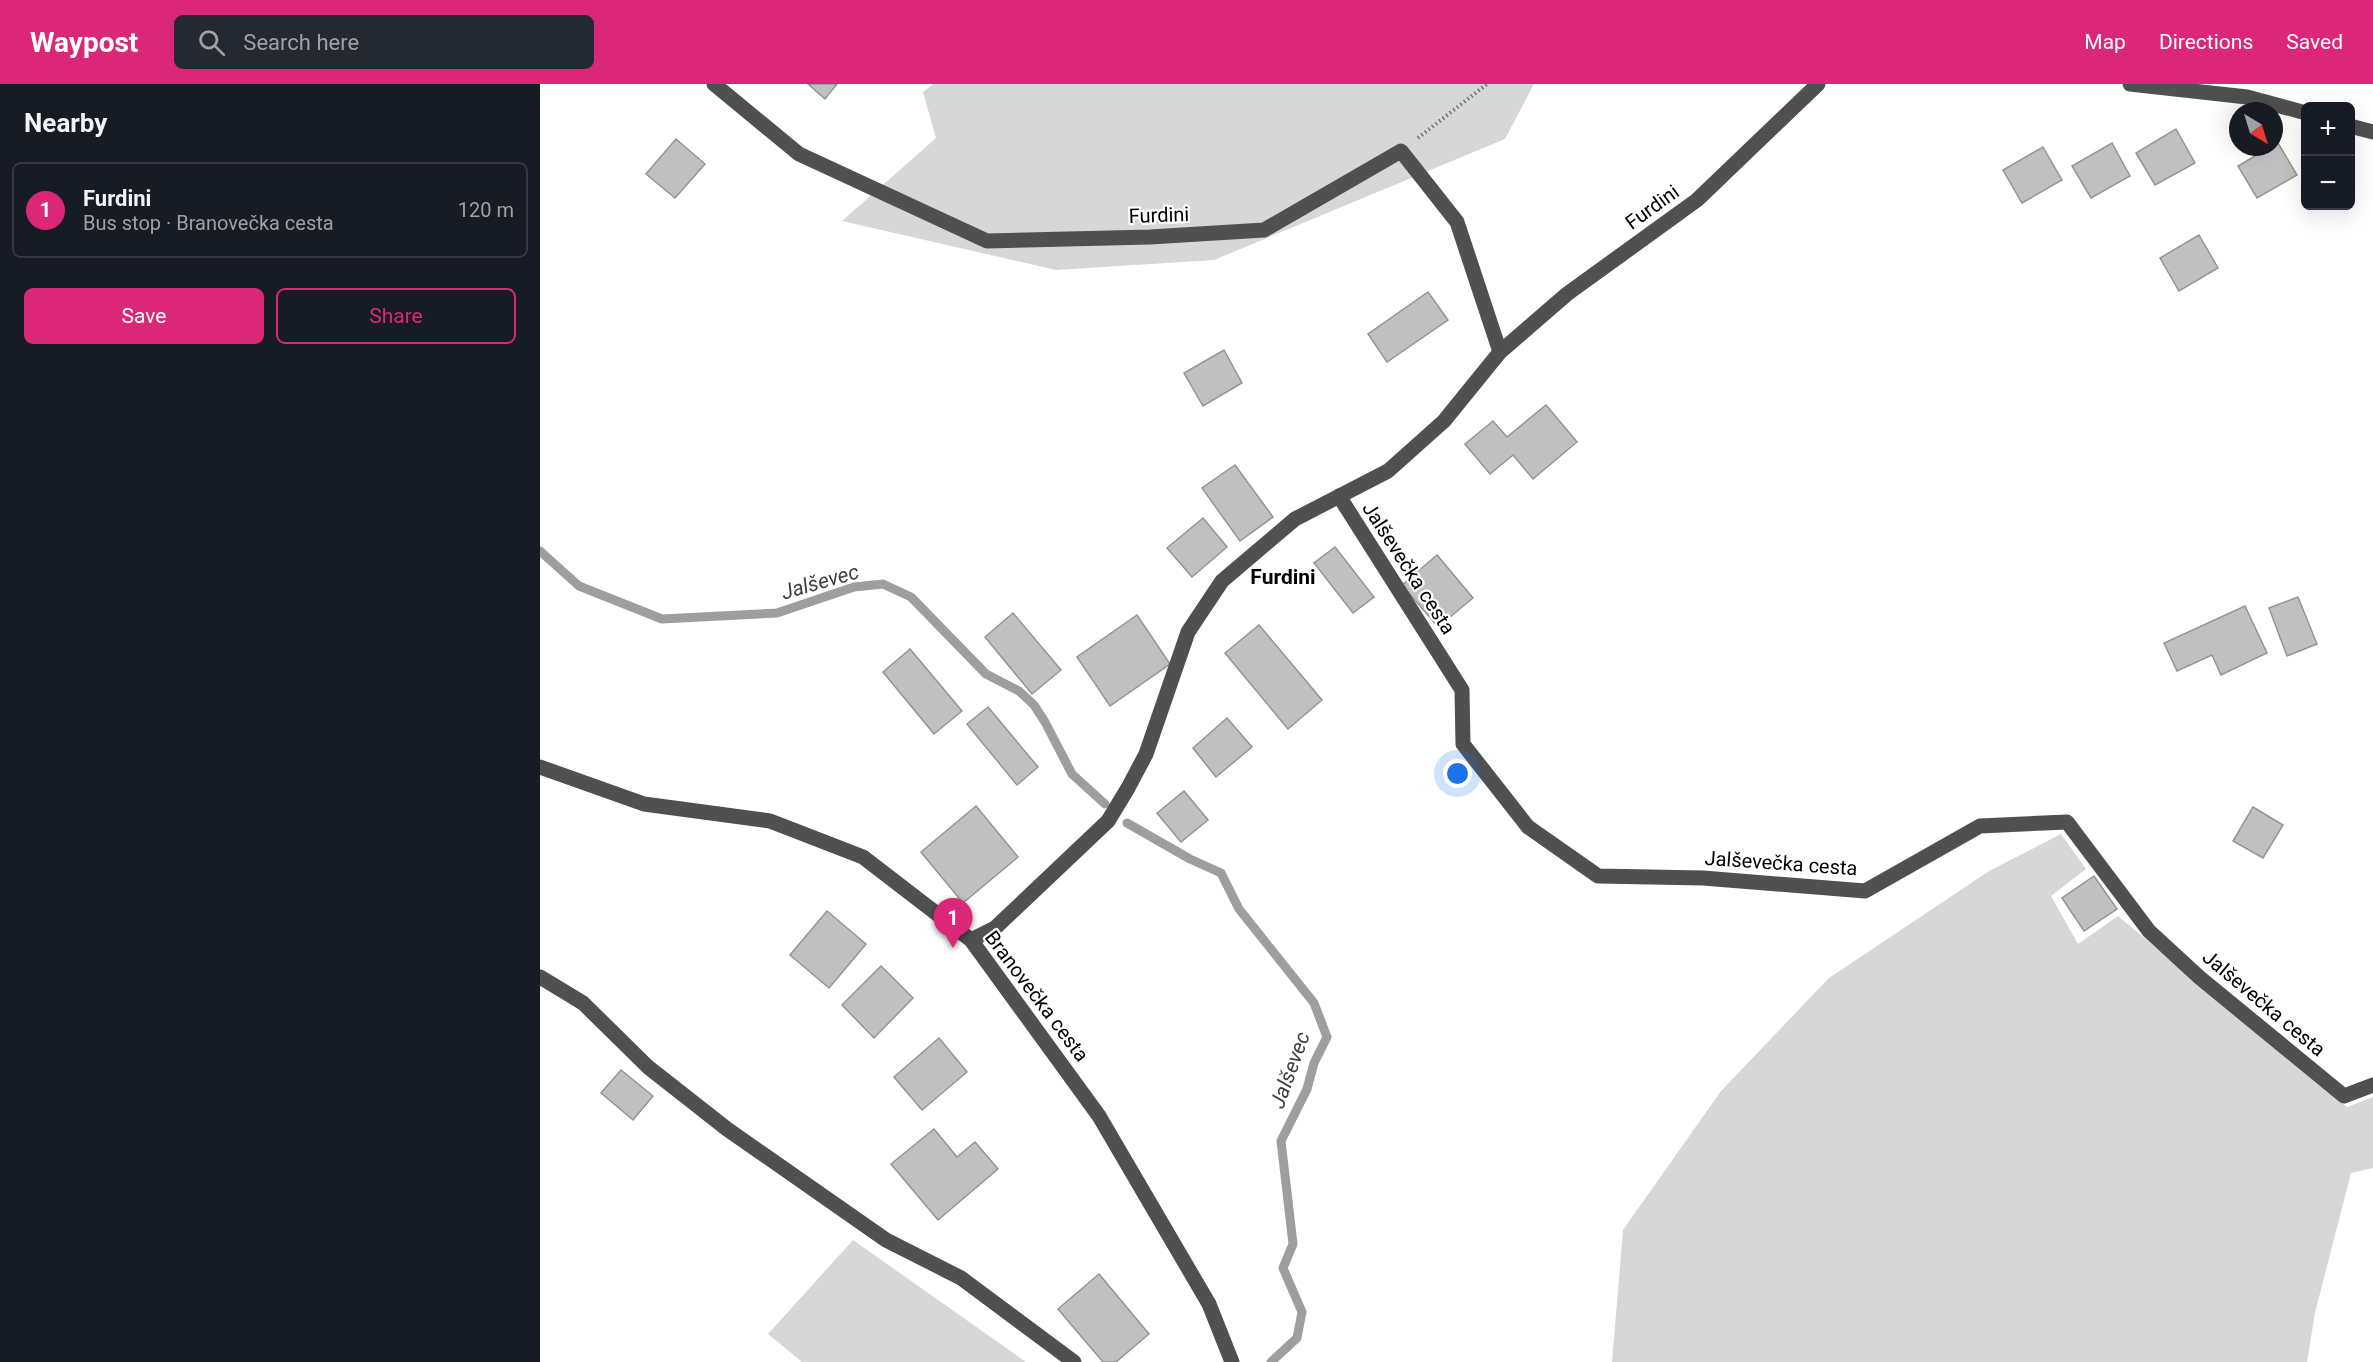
<!DOCTYPE html>
<meta charset="utf-8">
<style>
body{margin:0;font-family:Roboto,sans-serif;background:#242831;color:#f1f3f6}
.controls{position:absolute;right:18px;top:18px;display:grid;overflow:hidden;border-radius:9px;box-shadow:0 6px 24px #0002}
.controls button{width:54px;height:54px;display:grid;place-items:center;padding:0;border:0;border-bottom:2px solid #363941;background:#171b24;color:#f1f3f6;font:30px sans-serif}
.compass{position:absolute;left:1689px;top:18px;width:54px;height:54px;border-radius:50%;background:#171b24;box-shadow:0 6px 24px #0002;rotate:142deg}
.you{position:absolute;left:918px;top:690px;width:21px;height:21px;margin:-15px;border:4px solid #fff;border-radius:50%;background:#1a73e8;box-shadow:0 0 0 9px #1a73e833}
.badge{display:grid;place-items:center;width:39px;height:39px;border-radius:50%;background:#db2777;color:#fff;font-size:20px;font-weight:700}
.pin{position:absolute;translate:-50% -50px;filter:drop-shadow(0 2px 3px #0008)}
.pin::after{content:'';position:absolute;top:32px;width:21px;height:18px;background:inherit;clip-path:polygon(0 0,100% 0,50% 100%)}
.list{margin:0;padding:0;list-style:none}
h2{display:flex;justify-content:space-between;align-items:center;height:78px;margin:0;padding:0 24px;font-size:26px}
h2 small{font-size:20px;font-weight:400;color:#9ea1a6}
.list li{display:grid;grid-template-columns:39px 1fr auto;gap:18px;align-items:center;box-sizing:border-box;height:96px;margin:0 12px 12px;padding:0 12px;border:2px solid #363941;border-radius:9px}
.list b{display:block;font-size:22px;white-space:nowrap}
.list p{margin:0;font-size:20px;white-space:nowrap;color:#9ea1a6}
.list em{font-size:20px;font-style:normal;color:#9ea1a6}
.actions{display:flex;gap:12px;padding:18px 24px}
.actions a{flex:1;padding:14px 0;border:2px solid #db2777;border-radius:9px;text-align:center;font-size:21px;color:#db2777}
.actions .main{background:#db2777;color:#fff}
.icon{flex:none;width:33px;height:33px;fill:none;stroke:currentColor;stroke-width:2;stroke-linecap:round;stroke-linejoin:round}
.map{position:relative;flex:none;width:1833px;height:1278px;overflow:hidden}
header{display:flex;align-items:center;gap:36px;box-sizing:border-box;height:84px;padding:0 30px;background:#db2777;color:#fff}
header strong{font-size:28px}
nav{display:flex;gap:33px;margin-inline-start:auto;font-size:21px}
.search{width:420px;height:54px;background:#242831;display:flex;align-items:center;gap:15px;box-sizing:border-box;padding:0 21px;border-radius:9px;color:#9ea1a6;font-size:22px}
main{display:flex}
aside{flex:1;background:#171b24}
.map>svg:first-child{display:block}
.green{fill:#d7d7d7}
.lines{fill:none;stroke-linecap:round;stroke-linejoin:round}
.stream{stroke:#9e9e9e;stroke-width:9}
.building{fill:#c0c0c0;stroke:#949494;stroke-width:1.5}
.path{stroke:#727272;stroke-width:4;stroke-dasharray:1.5 3;stroke-linecap:butt}
.minor{stroke:#505050;stroke-width:15}
.labels{text-anchor:middle;stroke-width:4.5;stroke-linejoin:round;paint-order:stroke}
.street-label{font-size:20px;fill:#000;stroke:#fff}
.neighbourhood-label{font-size:21px;font-weight:bold;fill:#000;stroke:#fff}
.water-label{font-size:21px;font-style:italic;fill:#3f3f3f;stroke:#fff}
</style>
<header>
<strong>Waypost</strong>
<div class="search"><svg class="icon" aria-label="search" viewBox="0 0 24 24"><circle cx="10" cy="10" r="6"/><path d="M15 15l6 6"/></svg>Search here</div>
<nav><a>Map</a><a>Directions</a><a>Saved</a></nav>
</header>
<main>
<aside>
<h2>Nearby<small></small></h2>
<ul class="list">
<li><span class="badge">1</span><div><b>Furdini</b><p>Bus stop · Branovečka cesta</p></div><em>120 m</em></li>
</ul>
<div class="actions"><a class="main">Save</a><a>Share</a></div>
</aside>
<div class="map">
<svg width="1833" height="1278" viewBox="0 0 1833 1278">
<rect width="100%" height="100%" fill="#fff"/>
<g class="green">
<path d="M393,0H994L965,55L674,176L516,186L302,137L396,54L383,8Z"/>
<path d="M1521,750L1546,785L1511,812L1538,860L1578,832L1807,1023L1833,1013V1084L1811,1089L1775,1229L1767,1278H1072L1083,1146L1181,1007L1289,894L1449,787Z"/>
<path d="M313,1156L486,1278H262L228,1250Z"/>
</g>
<g class="lines">
<g class="stream">
<path d="M0,467L39,502L122,535L237,529L314,503L343,500L371,513L446,590L479,607L494,621L505,638L532,690L565,720"/>
<path d="M587,739L650,775L681,789L699,825L774,919L787,953L774,979L767,1005L741,1057L753,1160L743,1184L762,1228L757,1254L731,1278"/>
</g>
</g>
<g class="building">
<path d="M268,0H297L285,15Z"/>
<path d="M1636,45L1655,79L1615,101L1596,69Z"/>
<path d="M136,55L165,80L135,114L106,90Z"/>
<path d="M1572,59L1590,92L1551,114L1532,82Z"/>
<path d="M1738,59L1757,91L1717,114L1698,82L1730,63H1734Z"/>
<path d="M1503,63L1522,96L1482,119L1463,86Z"/>
<path d="M1659,151L1678,184L1639,207L1620,174Z"/>
<path d="M888,208L908,236L847,278L828,250Z"/>
<path d="M684,266L702,299L663,322L644,289Z"/>
<path d="M1006,321L1037,358L993,395L973,371L950,390L925,360L953,337L967,353Z"/>
<path d="M695,381L733,433L700,457L662,404Z"/>
<path d="M663,434L687,463L652,493L627,464Z"/>
<path d="M795,463L834,513L813,529L774,479Z"/>
<path d="M897,471L933,514L898,543L862,501Z"/>
<path d="M1758,513L1777,560L1747,572L1729,524Z"/>
<path d="M1705,522L1727,569L1681,591L1672,571L1637,587L1624,559Z"/>
<path d="M473,529L521,586L492,610L445,553Z"/>
<path d="M597,531L630,580L570,622L537,573Z"/>
<path d="M719,541L782,616L748,645L685,569Z"/>
<path d="M370,565L422,627L394,650L343,588Z"/>
<path d="M448,623L498,683L477,701L427,640Z"/>
<path d="M687,634L712,663L676,693L653,664Z"/>
<path d="M644,707L668,736L641,758L617,729Z"/>
<path d="M436,722L478,773L423,819L381,768Z"/>
<path d="M1713,723L1743,741L1723,774L1693,757Z"/>
<path d="M1554,792L1577,825L1544,847L1522,814Z"/>
<path d="M287,827L326,860L289,904L250,871Z"/>
<path d="M341,882L373,914L334,954L302,921Z"/>
<path d="M399,954L427,988L382,1026L354,993Z"/>
<path d="M81,986L113,1012L93,1036L61,1009Z"/>
<path d="M394,1045L417,1073L435,1058L458,1085L398,1136L351,1080Z"/>
<path d="M559,1190L609,1250L576,1278H563L518,1225Z"/>
</g>
<g class="lines">
<path class="path" d="M878,54L947,0"/>
<g class="minor">
<path d="M174,0L259,70L447,157L610,153L724,146L861,67L917,138L960,268"/>
<path d="M1590,0L1707,13L1766,29"/>
<path d="M1810,42L1833,48"/>
<path d="M799,412L922,606L923,660L988,743L1058,792L1163,794L1325,807L1440,742L1527,738L1609,847L1659,893L1804,1012L1833,1001"/>
<path d="M0,683L104,720L230,737L323,773L431,856L559,1032L669,1220L692,1278"/>
<path d="M431,856L455,844L568,737L588,704L606,670L648,548L682,497L755,435L848,387L904,337L960,268L1027,210L1157,116L1278,0"/>
<path d="M0,893L43,919L108,983L187,1045L346,1156L421,1194L534,1278"/>
</g>
</g>
<g class="labels">
<g class="street-label">
<text transform="translate(1112 123) rotate(-36)" y="7">Furdini</text>
<text transform="translate(619 131) rotate(-2)" y="7">Furdini</text>
<text transform="translate(869 484) rotate(57)" y="7">Jalševečka cesta</text>
<text transform="translate(1241 779) rotate(4)" y="7">Jalševečka cesta</text>
<text transform="translate(497 912) rotate(53)" y="7">Branovečka cesta</text>
<text transform="translate(1724 919) rotate(40)" y="7">Jalševečka cesta</text>
</g>
<g class="neighbourhood-label">
<text x="743" y="500">Furdini</text>
</g>
<g class="water-label">
<text transform="translate(280 498) rotate(-16)" y="7">Jalševec</text>
<text transform="translate(750 986) rotate(-70)" y="7">Jalševec</text>
</g>
</g>
</svg>
<div class="controls">
<button>+</button>
<button>−</button>
</div>
<svg class="compass" viewBox="-18 -18 36 36"><path d="M0-13l5 13h-10z" fill="#e53935"/><path d="M0 13l5-13h-10z" fill="#9ea1a6"/></svg>
<div class="you"></div>
<div class="pin badge" style="left:413px;top:864px">1</div>
</div>
</main>
